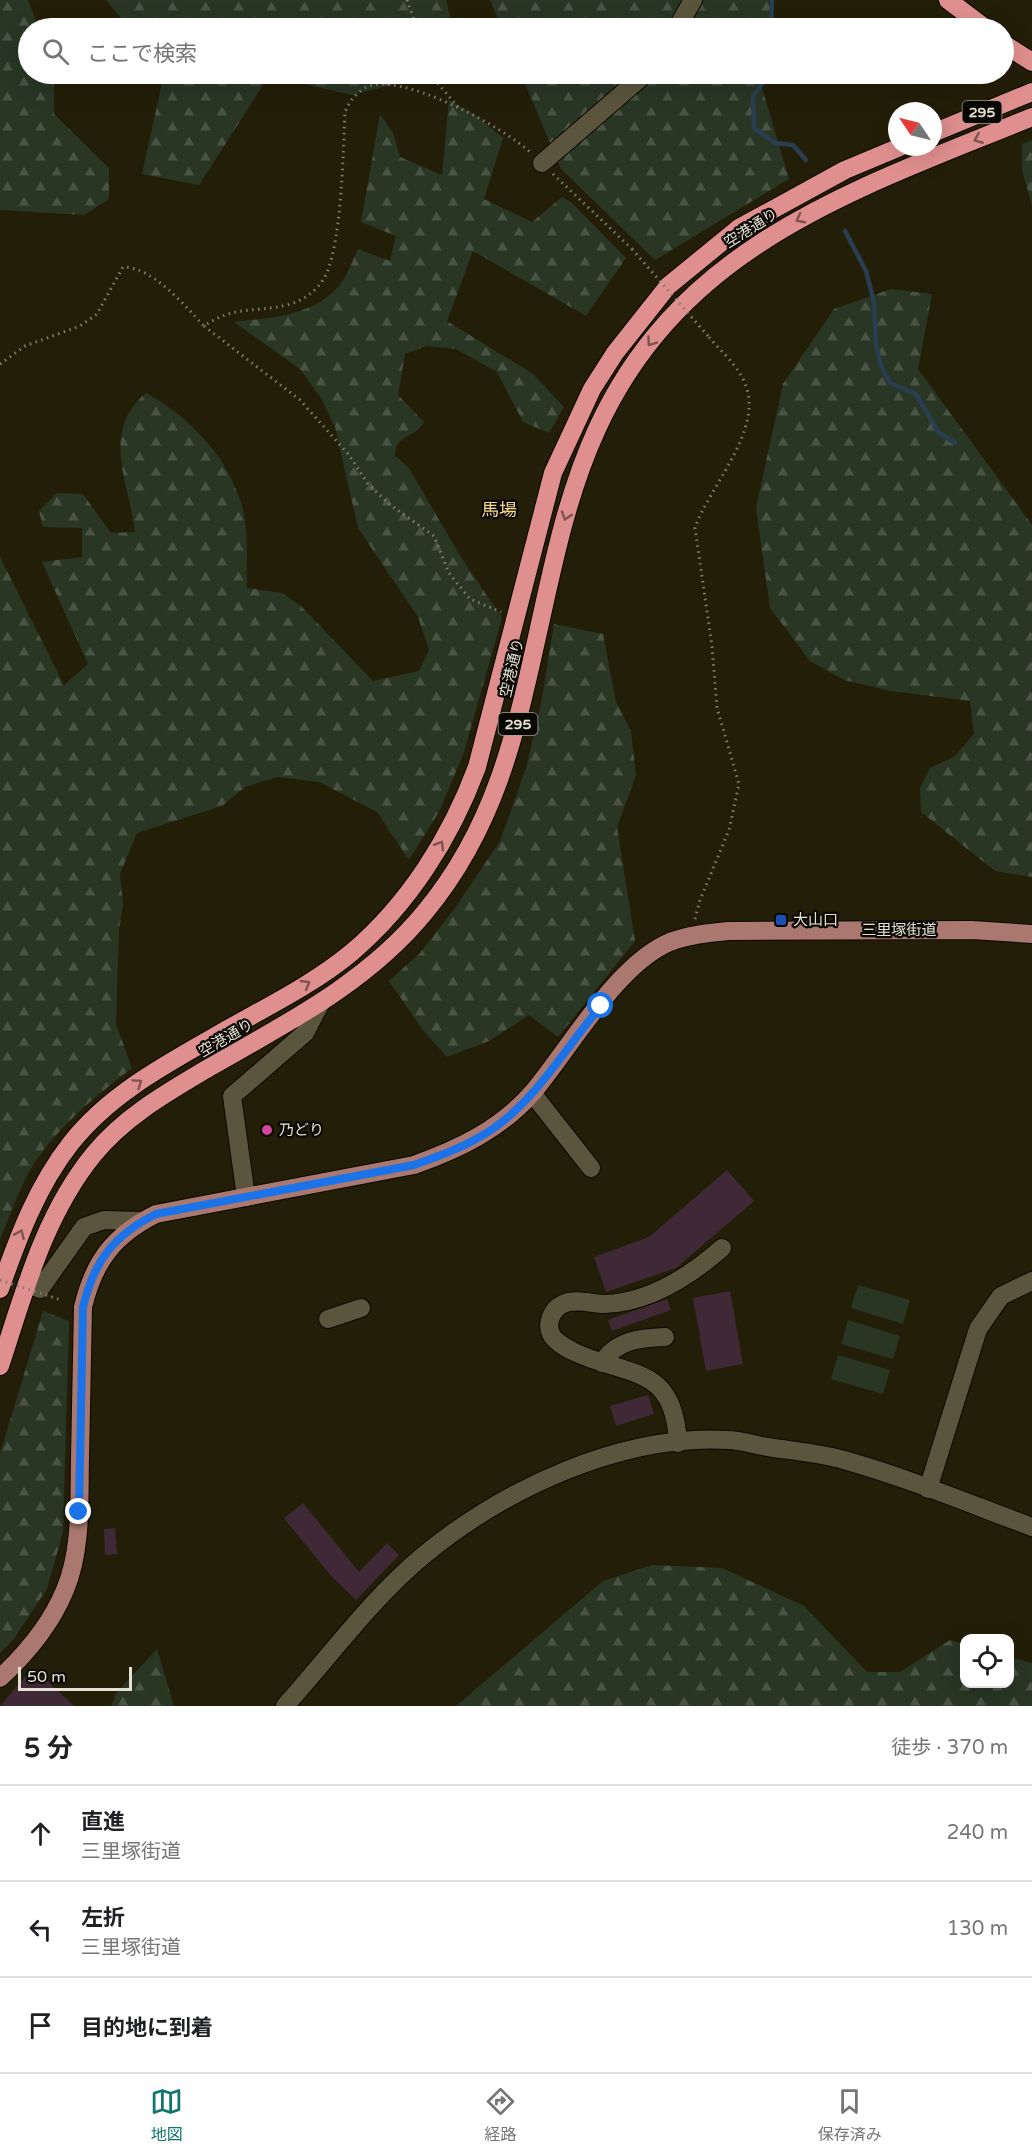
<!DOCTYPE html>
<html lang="ja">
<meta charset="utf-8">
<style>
body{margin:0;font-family:"Varela Round","Noto Sans JP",sans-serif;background:#f6f6f6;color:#202124}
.controls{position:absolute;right:18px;bottom:18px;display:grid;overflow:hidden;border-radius:12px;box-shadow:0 6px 24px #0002}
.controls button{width:54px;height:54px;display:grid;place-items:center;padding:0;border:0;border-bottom:2px solid #e0e0e0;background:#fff;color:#202124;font:30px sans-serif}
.compass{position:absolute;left:888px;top:102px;width:54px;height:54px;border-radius:50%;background:#fff;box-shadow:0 6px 24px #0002;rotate:305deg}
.scale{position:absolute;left:18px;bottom:15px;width:114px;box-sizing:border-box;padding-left:6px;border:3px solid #e4e1d4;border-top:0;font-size:16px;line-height:21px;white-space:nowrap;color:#e4e1d4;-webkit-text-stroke:4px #0a0802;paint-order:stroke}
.stop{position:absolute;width:18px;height:18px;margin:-14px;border:4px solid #1a73e8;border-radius:50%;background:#fff}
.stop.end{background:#1a73e8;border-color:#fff;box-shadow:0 2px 6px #0008}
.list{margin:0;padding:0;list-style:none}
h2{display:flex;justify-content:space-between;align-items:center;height:78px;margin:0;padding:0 24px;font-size:26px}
h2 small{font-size:20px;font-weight:400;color:#757577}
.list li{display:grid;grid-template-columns:39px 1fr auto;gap:18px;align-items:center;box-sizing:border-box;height:96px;padding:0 24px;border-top:2px solid #e0e0e0}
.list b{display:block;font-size:22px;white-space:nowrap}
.list p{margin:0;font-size:20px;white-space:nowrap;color:#757577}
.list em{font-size:20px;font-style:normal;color:#757577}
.icon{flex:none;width:33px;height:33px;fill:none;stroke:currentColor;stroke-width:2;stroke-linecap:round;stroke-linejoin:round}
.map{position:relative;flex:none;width:1032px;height:1706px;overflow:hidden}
.search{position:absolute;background:#fff;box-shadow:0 6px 24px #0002;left:18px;right:18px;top:18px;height:66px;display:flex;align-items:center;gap:15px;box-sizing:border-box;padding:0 21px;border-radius:33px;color:#757577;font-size:22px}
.sheet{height:366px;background:#fff}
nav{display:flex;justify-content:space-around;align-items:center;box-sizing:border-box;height:84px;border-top:2px solid #e0e0e0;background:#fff;font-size:16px;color:#757577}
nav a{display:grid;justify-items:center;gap:3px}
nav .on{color:#0f766e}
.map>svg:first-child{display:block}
.forest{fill:url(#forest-firs)}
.pitch{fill:#293624}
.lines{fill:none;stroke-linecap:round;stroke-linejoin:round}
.stream{stroke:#293f51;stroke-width:4.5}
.building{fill:#3f2937}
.minor-casing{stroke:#0c0700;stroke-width:20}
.major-casing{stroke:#0c0700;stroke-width:20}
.highway-casing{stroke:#0c0700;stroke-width:20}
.path{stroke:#827e6c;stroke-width:3;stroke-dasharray:1.5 4.5;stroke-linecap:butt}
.minor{stroke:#5b553e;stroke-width:18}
.major{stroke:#aa786e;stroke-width:18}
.highway{stroke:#df8f8e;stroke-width:18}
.path-bridge{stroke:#827e6c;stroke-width:3;stroke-dasharray:1.5 4.5;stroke-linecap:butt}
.oneway{stroke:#7f524f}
.route{stroke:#1a73e8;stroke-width:8}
.transit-dot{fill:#1a4fb4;stroke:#0a0802;stroke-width:2}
.hotel-dot{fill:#d1479c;stroke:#0a0802;stroke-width:2}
.labels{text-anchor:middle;stroke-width:4.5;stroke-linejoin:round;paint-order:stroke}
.shield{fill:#0a0802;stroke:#a3a095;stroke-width:1.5}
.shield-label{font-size:14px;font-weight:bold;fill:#e4e1d4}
.street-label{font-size:15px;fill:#e4e1d4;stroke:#0a0802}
.poi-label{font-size:15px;fill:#e4e1d4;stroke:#0a0802;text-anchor:start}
.quarter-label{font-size:18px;fill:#f7da8e;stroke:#0a0802}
</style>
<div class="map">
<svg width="1032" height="1706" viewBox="0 0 1032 1706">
<defs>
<pattern id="forest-firs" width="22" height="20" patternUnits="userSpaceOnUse" patternTransform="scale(1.5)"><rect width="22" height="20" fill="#293624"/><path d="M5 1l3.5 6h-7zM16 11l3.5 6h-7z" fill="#485343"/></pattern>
</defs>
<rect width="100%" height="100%" fill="#231e08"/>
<g class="forest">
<path d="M0,0H28L39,28H28V74H54V114L109,168V199L84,215L0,210Z"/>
<path d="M106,0H446L453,28H129Z"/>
<path d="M490,0H769L774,28H502Z"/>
<path d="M164,74H435L352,95L269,76L199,185L142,174Z"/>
<path d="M521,74H764L760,81L789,179L655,260L561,169Z"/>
<path d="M449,100L474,114L503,138L484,199L532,222L562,197L571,202L626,258L586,316L473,251L447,321L533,374L564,407L549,433L523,422L497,372L456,349L426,346L405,354L398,395L424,422C416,438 394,435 395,456L409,468L459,554L502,618L464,752L440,810L409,860L377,812L319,782L278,777L245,787L222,806L137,833L120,874L123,904L119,930L116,1024L132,1068C96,1096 61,1124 35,1162C20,1185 11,1214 0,1239V557L64,685L88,664L42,562L82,557V528L43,527L39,511L57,493L83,494L111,533L135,532C129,482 100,432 146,393C187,415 223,452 239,497C250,526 246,558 247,588L282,593L300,605L373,681L419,671L429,650L418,617L358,528L335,427L321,398L300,369L234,322C270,318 312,316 338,287C347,277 352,261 358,249L390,261L396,236L361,222L380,114L393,133L400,157L442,175Z"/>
<path d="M1032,140V205L1022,171V144Z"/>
<path d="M891,289L932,294L918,369L1032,525V877L995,871L921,812L920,788L930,768L954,757L974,734L970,701L891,691L844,680L810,661L770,608L756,508L783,384L834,309Z"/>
<path d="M554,624L603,634L616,702L631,731L636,775L617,827L635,941L558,1037L529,1015L489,1041L447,1057L422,1029L389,981L420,953L455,908L500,841L526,768L541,704Z"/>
<path d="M43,1311L69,1321L63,1532L47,1589L13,1640L0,1653V1454Z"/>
<path d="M652,1565L722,1568L804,1606L867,1672H900L950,1640L964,1644V1684H1010V1657L1032,1663V1706H456L603,1581Z"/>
<path d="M157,1649L174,1706H111L117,1692Z"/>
</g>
<g class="pitch">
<path d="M858,1285L910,1300L903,1324L851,1308Z"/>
<path d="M848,1320L900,1336L893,1359L841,1344Z"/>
<path d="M838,1355L890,1370L883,1394L831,1379Z"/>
</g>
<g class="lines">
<g class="stream">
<path d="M771,28L772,0"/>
<path d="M766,74L765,80L753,96L754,128L775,143L793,145L806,160"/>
<path d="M845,231L866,271L874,302L876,344L881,366L890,383L916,394L938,432L955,443"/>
</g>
</g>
<g class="building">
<path d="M727,1170L754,1201L676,1268L606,1292L594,1257L649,1237Z"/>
<path d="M730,1291L743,1364L706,1371L693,1298Z"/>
<path d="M667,1299L671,1310L612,1331L608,1320Z"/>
<path d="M648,1395L654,1414L616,1426L610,1406Z"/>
<path d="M303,1503L359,1572L387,1543L399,1555L356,1600L332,1577L284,1518Z"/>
<path d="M115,1528L117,1554L105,1555L104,1529Z"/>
<path d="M33,1668L74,1706H0Z"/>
</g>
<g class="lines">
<defs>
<g id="minor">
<path d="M677,28L693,0"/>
<path d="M542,163L645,74"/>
<path d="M532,1093L591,1168"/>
<path d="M246,1197L232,1096L305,1033L320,1004"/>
<path d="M28,1284L40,1289L84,1227L104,1220L142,1221"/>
<path d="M328,1319L361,1308"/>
<path d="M602,1363C616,1340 640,1338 665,1337"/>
<path d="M678,1443C674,1363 628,1378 572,1351C565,1347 554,1341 551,1334C546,1323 552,1309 563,1304C576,1298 592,1304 604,1304C649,1303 690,1276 722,1248"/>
<path d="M928,1489L978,1329L1001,1296L1032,1281"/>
<path d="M285,1706C330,1656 372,1598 424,1555C504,1489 621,1434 728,1440C741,1440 754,1445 768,1447C793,1451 819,1453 844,1460C908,1478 970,1504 1032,1527"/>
</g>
<path id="major" d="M0,1678C26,1654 51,1624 65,1590C82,1550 79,1501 80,1458C81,1408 82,1357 83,1307C94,1261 114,1235 156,1214L414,1165C459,1149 501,1129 533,1092C570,1048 617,964 670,942C688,935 708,933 728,931L972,930L1032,934"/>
<g id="highway">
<path d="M948,0L985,28"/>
<path d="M1004,44L1032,62"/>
<path d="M933,133L1032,92"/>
<path d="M0,1289C18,1238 37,1186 71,1143C108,1096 161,1067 212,1038C258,1011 310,987 351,953C409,904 451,837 477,767L553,473L592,389L615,353L668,286L739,228L845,170L900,147"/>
<path d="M0,1366C24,1293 44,1215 94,1154C125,1116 168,1092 210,1067C287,1023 368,982 425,912C498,824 517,727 541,619C555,555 569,490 597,429C682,243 857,189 1032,117"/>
</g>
</defs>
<use href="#minor" class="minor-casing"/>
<use href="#major" class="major-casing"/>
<use href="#highway" class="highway-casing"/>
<g class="path">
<path d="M407,0L417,28"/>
<path d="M430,74L458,107"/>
<path d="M553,174L632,249"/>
<path d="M204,326L300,400L349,455L368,484L389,504L434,536L449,573L470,599L501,612"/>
<path d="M0,364L25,346L80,326L97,314L123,267C153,267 184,305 204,326C235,305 254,313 287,305C302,301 314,293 323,280C342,251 343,150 345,112C349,102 355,94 365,88C398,69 505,128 531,153"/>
<path d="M695,919L700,900L729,830L739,784L717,708L712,646L695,528C709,486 768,426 743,379C735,363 719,349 708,336"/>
</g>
<use href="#minor" class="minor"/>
<use href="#major" class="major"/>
<use href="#highway" class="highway"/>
<g class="path-bridge">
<path d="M632,249L708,336"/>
<path d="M0,1280L61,1300"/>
</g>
</g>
<defs><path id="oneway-chevron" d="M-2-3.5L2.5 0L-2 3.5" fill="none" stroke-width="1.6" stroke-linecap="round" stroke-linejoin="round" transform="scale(1.5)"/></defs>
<g class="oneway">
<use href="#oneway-chevron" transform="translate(978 139) rotate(158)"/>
<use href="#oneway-chevron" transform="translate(800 219) rotate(152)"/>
<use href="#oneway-chevron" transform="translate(651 342) rotate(125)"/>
<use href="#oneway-chevron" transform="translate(566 516) rotate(108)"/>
<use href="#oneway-chevron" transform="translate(440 845) rotate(-59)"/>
<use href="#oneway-chevron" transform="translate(306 984) rotate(-30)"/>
<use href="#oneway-chevron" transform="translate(138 1083) rotate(-34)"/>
<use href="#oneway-chevron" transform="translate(20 1234) rotate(-67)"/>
</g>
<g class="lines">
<path class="route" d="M79,1512L83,1307C94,1261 114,1235 156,1214L414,1165C442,1155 470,1145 494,1128C538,1097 567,1046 601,1006"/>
</g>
<rect class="transit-dot" x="775" y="914" width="12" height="12" rx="3"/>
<circle class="hotel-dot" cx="267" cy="1130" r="6"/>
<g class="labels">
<g class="shield">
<rect x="962.5" y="101" width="39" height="22" rx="4.5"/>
<rect x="498.5" y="713" width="39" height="22" rx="4.5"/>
</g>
<g class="shield-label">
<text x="982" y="117">295</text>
<text x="518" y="729">295</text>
</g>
<g class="street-label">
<text transform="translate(751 228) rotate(-32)" y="5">空港通り</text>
<text transform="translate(512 668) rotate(-77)" y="5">空港通り</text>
<text x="899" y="935">三里塚街道</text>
<text transform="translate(226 1038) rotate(-30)" y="5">空港通り</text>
</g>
<g class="poi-label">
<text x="793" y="925">大山口</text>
<text x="279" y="1135">乃どり</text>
</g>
<g class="quarter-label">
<text x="499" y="516">馬場</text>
</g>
</g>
</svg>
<div class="controls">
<button><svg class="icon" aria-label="locate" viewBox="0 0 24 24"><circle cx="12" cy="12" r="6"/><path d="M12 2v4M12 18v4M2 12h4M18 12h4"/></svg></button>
</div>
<svg class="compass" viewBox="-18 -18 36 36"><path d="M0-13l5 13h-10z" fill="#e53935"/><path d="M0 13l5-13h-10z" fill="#757577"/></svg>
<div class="scale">50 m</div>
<div class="stop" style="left:601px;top:1006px"></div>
<div class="stop end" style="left:79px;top:1512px"></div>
<div class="search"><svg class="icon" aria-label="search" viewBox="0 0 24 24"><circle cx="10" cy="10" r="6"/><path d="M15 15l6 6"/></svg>ここで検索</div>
</div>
<section class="sheet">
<h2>5 分<small>徒歩 · 370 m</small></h2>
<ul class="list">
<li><svg class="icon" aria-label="ahead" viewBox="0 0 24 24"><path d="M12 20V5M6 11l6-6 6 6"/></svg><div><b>直進</b><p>三里塚街道</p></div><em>240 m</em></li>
<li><svg class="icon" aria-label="left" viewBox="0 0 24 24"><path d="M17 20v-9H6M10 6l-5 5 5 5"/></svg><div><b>左折</b><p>三里塚街道</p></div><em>130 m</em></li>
<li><svg class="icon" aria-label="arrive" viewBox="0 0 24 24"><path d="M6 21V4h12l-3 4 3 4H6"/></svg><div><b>目的地に到着</b></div></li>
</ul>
</section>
<nav>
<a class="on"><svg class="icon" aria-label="map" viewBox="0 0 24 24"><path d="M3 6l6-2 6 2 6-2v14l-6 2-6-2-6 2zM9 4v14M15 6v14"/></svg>地図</a>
<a><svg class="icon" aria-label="directions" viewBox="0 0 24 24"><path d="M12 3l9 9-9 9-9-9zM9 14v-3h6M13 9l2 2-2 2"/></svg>経路</a>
<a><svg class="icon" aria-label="saved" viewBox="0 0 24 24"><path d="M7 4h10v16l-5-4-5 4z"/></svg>保存済み</a>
</nav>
